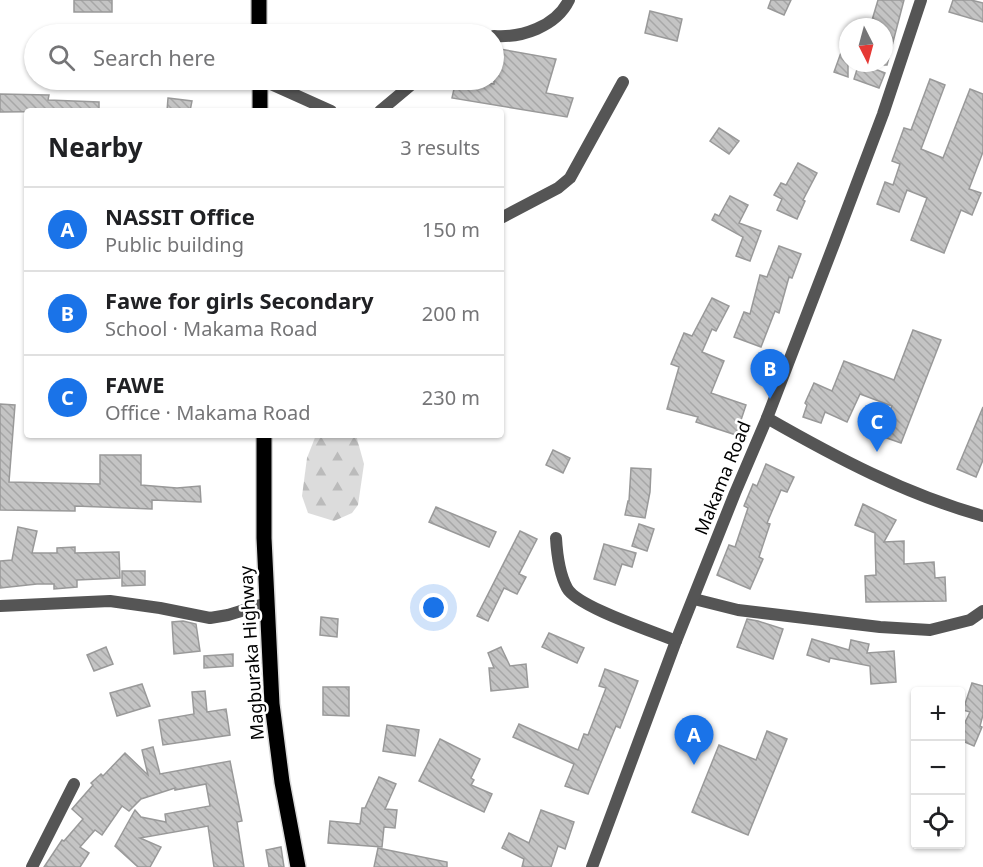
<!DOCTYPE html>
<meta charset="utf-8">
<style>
body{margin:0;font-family:"Noto Sans",sans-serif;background:#f2f2f2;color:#202124}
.controls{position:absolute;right:18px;bottom:18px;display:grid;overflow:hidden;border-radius:6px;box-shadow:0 2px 4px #0004}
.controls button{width:54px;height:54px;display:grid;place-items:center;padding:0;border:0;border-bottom:2px solid #e0e0e0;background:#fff;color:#202124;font:30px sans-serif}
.compass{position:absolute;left:839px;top:18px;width:54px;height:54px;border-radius:50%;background:#fff;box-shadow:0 2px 4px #0004;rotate:174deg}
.you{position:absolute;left:434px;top:608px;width:21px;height:21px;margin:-15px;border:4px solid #fff;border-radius:50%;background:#1a73e8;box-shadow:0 0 0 9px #1a73e833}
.badge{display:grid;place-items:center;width:39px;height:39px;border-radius:50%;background:#1a73e8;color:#fff;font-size:20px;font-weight:700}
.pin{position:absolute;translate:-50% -50px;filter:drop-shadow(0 2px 3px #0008)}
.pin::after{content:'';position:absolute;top:32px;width:21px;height:18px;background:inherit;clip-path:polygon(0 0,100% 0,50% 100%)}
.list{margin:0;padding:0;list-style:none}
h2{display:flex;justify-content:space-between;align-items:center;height:78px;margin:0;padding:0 24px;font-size:26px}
h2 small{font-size:20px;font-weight:400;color:#757577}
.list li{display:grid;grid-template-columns:39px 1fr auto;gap:18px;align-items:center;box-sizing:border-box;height:84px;padding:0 24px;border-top:2px solid #e0e0e0}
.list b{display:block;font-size:22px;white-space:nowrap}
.list p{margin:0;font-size:20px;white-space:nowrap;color:#757577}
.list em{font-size:20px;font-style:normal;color:#757577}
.icon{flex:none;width:33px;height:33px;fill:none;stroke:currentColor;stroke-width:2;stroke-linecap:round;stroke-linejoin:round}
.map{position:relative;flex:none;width:983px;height:867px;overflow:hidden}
.search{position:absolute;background:#fff;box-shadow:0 2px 4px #0004;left:24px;top:24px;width:480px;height:66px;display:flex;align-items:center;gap:15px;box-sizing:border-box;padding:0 21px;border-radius:33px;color:#757577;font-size:22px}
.panel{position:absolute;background:#fff;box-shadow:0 2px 4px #0004;left:24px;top:108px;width:480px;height:330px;border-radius:6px}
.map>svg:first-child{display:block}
.forest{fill:url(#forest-firs)}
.building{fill:url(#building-back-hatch);stroke:#999;stroke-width:1.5}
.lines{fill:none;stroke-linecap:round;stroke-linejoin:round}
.primary-casing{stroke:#dbdbdb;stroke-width:18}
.street{stroke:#555;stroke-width:12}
.primary{stroke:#000;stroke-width:15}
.labels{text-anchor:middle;stroke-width:5;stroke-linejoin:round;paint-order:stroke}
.street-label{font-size:18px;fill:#000;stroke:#fff}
</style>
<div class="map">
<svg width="983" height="867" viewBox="0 0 983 867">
<defs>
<pattern id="forest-firs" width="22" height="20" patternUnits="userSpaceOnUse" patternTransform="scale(1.5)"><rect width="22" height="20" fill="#dcdcdc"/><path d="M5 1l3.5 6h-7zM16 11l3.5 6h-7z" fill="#bbb"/></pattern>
<pattern id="building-back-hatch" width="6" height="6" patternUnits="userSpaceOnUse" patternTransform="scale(1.5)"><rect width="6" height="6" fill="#c4c4c4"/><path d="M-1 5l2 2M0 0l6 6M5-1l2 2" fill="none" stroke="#a7a7a7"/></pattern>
</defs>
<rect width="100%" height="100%" fill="#fff"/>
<path class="forest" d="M316,435H356L364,464L358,505L352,513L334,521L308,513L302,496L307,458Z"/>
<g class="building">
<rect x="74" y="0" width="38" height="12"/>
<path d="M771,0H791L784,15L768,8Z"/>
<path d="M878,0H904L887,65H884V27H870Z"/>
<path d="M953,0H971L983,3V22L949,12Z"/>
<path d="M650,11L682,19L677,41L645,33Z"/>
<path d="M847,36H848V77L834,72Z"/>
<path d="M494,48L556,59L546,93L573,98L567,117L452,98L456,80H470L494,84Z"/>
<path d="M859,63L885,73L879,88L854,79Z"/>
<path d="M930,79L945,85L921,149L943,158L970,89L983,94V152L969,189L981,193L972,215L961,210L944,253L911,240L927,198L907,190L899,212L877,204L885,182L893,185L900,164L892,161L904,128L911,130Z"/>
<path d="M0,94L49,95L48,100L99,102V111L0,112Z"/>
<path d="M168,98L192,101L190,111H167Z"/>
<path d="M719,128L739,141L729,154L710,141Z"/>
<path d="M798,163L817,173L803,200L805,201L797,219L777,210L782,199L774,195L781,183L786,185Z"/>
<path d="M730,196L748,205L739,223L761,231L750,261L736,256L743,237L712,220L715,214L719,216Z"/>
<path d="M779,246L801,254L792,278L789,277L779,313L775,311L761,347L734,337L744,312L750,314L760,275L767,277Z"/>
<path d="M712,298L729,306L716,331L712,329L702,352L724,361L711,393L746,405L736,435L696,422L698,417L667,409L679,367L671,364L684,333L692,336Z"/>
<path d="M913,330L941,340L901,443L881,436L892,406L860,394L847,422L825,412L821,423L803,417L807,405L805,403L814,383L832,391L844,361L894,380Z"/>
<path d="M0,404L15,405L9,482L100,484V455H141V485L177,488L200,486L201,502L152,500V509L75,506V511L0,510Z"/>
<path d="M983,407V460L976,477L957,469Z"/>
<path d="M553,450L570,458L563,473L546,465Z"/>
<path d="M766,464L794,477L787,492L781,490L767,523L770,524L759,557L763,559L750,589L717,575L729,545L735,547L748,508L744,506L753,484L757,486Z"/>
<path d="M631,468L651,469L650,492L645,518L625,515L628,501H629Z"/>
<path d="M863,504L896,520L884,542L904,541V564L934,562L935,578L945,577L946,601L866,602L865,576L876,575L875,542V533L855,525Z"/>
<path d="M436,507L496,532L489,547L429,522Z"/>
<path d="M639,524L654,529L647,551L632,546Z"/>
<path d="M18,527L37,531L32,553H57V548L75,547V553L119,552L120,578L77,580V587L54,589V584H37L0,588V561L12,560Z"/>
<path d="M520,531L537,539L519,574L526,577L517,594L504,588L488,621L477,616Z"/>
<path d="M604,544L636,553L632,567L622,564L615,585L594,579Z"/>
<path d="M122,571H145V585L122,586Z"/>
<path d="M321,617L338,619L337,637L320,635Z"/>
<path d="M747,619L758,621L783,629L773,659L737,647Z"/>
<path d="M183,621L196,624L200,651L174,654L172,622Z"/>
<path d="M549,633L584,648L577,663L542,647Z"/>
<path d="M812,639L849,650L851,640L869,644L867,653L894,651L896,682L871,684L870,666L830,658L829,662L807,655Z"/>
<path d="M106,647L113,664L94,671L87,655Z"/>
<path d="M501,647L510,666L526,664L528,687L491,691L489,668H494L488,653Z"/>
<path d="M233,654V666L204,668V656Z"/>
<path d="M605,669L638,681L620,728L616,726L588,794L565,786L574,764L513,737L519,724L578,750L584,734L588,735L606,688L599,686Z"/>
<path d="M972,683L983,686V715L980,726L982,727L974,746L960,740V733L970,712L963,710Z"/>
<path d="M142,684L150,706L117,716L110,693Z"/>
<path d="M323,687H349V716L323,715Z"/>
<path d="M205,691L207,712L226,709L230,735L163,745L159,720L194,714L192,692Z"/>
<path d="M387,725L419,730L415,756L383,751Z"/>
<path d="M767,731L787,739L748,835L692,812L719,745L756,760Z"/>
<path d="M440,739L480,759L471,778L474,780L471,785L492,794L484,812L419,781Z"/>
<path d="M153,747L160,774L230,761L242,821L237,822L244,867H214L208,826L140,838L161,847L150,867H138L115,846L135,810L141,817L166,822L165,814L210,806L206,784L175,790V788L141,799L129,811L122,806L102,835L95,830L80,847L89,853L80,867H44L62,840L64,841L83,819L72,809L93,785L91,783L101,774L103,776L125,753L148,775L142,750Z"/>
<path d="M379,777L396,784L385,809L397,810L395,828L384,827L382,847L328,843L330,821L360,824L362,808H365Z"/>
<path d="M541,810L574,822L565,849L558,846L551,867H522L524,859L502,848L509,833L529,843Z"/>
<path d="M281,847L284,867H269L266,850Z"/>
<path d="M378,848L447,862V867H374Z"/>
</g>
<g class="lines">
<defs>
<g id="primary">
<path d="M259,34V0"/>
<path d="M260,80V111"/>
<path d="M264,435V538L272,704L282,782L298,867"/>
</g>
</defs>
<use href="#primary" class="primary-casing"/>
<g class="street">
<path d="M494,36C521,38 556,27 569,0"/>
<path d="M262,80L331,111"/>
<path d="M380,111L417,80"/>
<path d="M501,218L558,188L570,178L623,82"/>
<path d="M767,418C837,458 905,494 983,516"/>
<path d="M556,538C557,555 559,573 567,588C577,607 655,632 676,641"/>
<path d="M694,599L738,610L880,627L930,630L970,620L983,611"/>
<path d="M0,606L110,601L160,608L210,618L228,615L267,603"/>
<path d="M32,867L74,784"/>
<path d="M592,867L676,641L735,493L767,418L834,244L883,114L921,0"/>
</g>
<use href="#primary" class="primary"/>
</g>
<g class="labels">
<g class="street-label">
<text transform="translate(723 478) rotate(-68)" y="6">Makama Road</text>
<text transform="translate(252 653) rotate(-94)" y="6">Magburaka Highway</text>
</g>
</g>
</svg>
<div class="controls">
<button>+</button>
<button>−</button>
<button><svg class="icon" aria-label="locate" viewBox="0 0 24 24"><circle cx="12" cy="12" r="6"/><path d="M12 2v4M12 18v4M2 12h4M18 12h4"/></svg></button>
</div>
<svg class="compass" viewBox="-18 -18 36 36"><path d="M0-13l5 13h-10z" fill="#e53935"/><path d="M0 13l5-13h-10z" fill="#757577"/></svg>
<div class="you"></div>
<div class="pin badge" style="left:694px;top:765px">A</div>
<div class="pin badge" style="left:770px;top:399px">B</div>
<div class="pin badge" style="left:877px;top:452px">C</div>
<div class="search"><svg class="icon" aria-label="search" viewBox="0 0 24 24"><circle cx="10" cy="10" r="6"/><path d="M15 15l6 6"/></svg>Search here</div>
<section class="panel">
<h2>Nearby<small>3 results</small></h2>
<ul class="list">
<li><span class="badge">A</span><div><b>NASSIT Office</b><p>Public building</p></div><em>150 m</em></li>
<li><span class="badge">B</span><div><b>Fawe for girls Secondary</b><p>School · Makama Road</p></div><em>200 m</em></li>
<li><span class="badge">C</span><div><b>FAWE</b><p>Office · Makama Road</p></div><em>230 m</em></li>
</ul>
</section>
</div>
